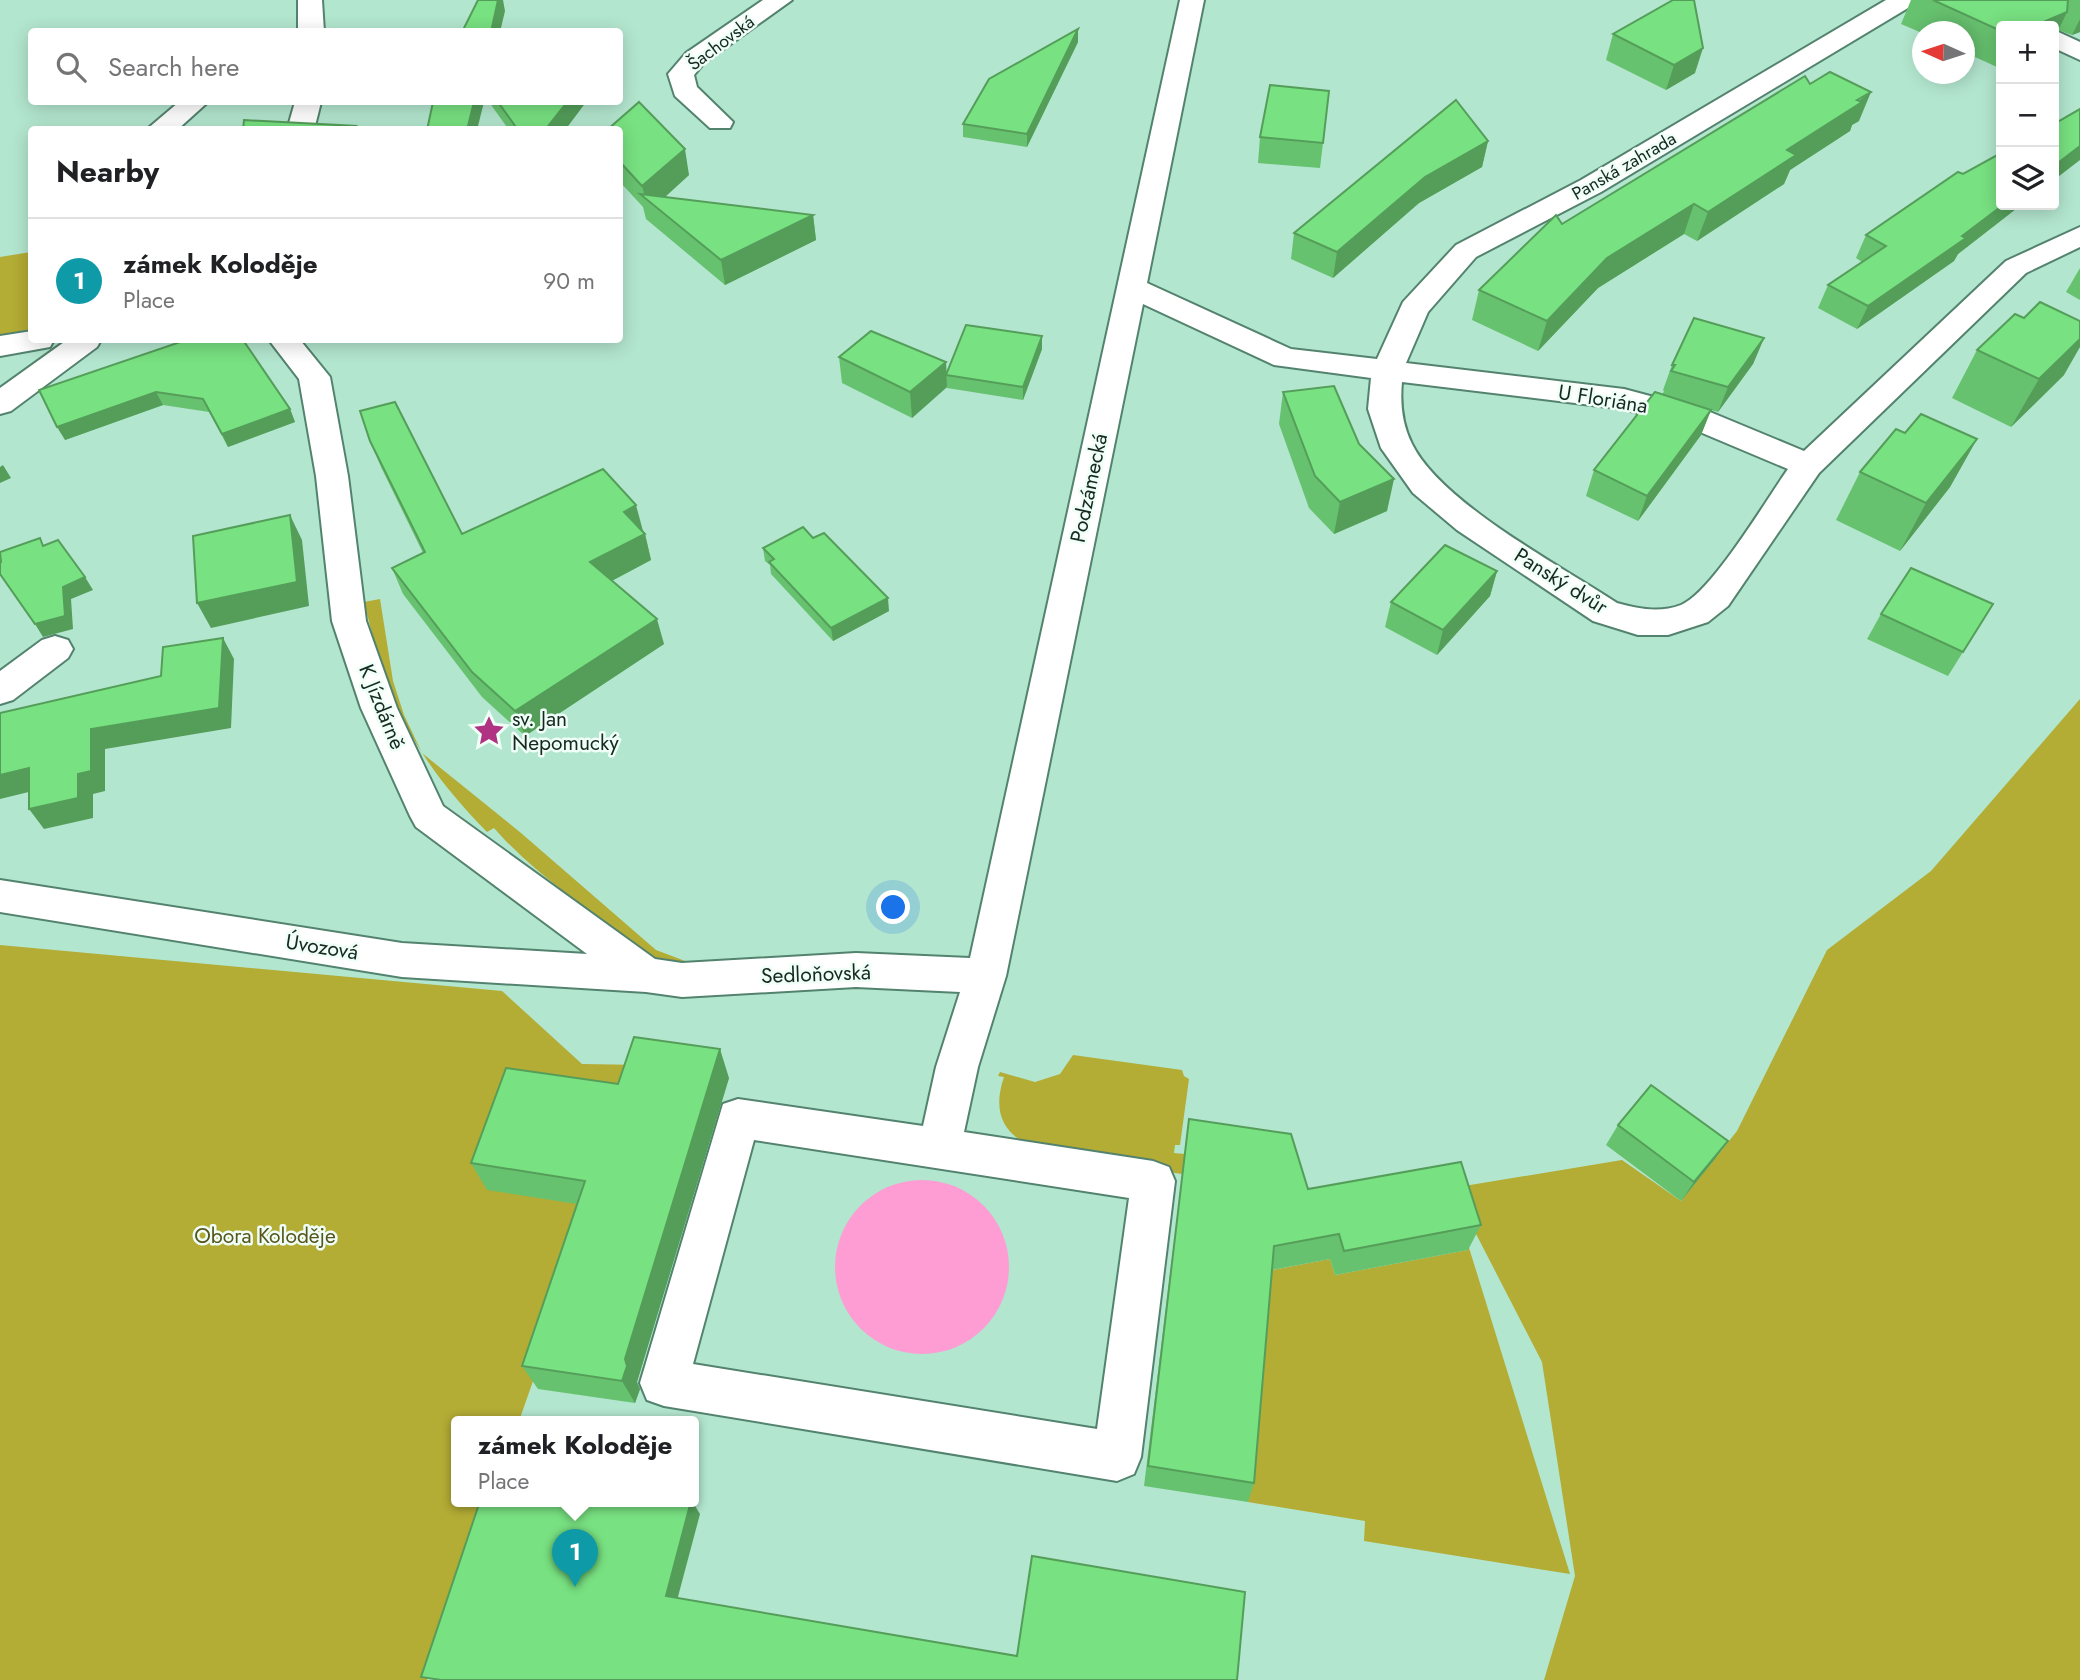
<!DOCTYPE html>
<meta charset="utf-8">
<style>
body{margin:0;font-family:Jost,sans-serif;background:#f2f2f2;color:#202124}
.controls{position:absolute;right:21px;top:21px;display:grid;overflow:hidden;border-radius:7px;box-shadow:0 4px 18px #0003}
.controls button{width:63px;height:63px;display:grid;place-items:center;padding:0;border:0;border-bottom:2px solid #e0e0e0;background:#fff;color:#202124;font:35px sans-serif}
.compass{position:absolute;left:1912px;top:21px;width:63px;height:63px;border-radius:50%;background:#fff;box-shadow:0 4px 18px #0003;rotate:273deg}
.you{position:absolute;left:894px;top:908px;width:24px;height:24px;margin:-18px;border:5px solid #fff;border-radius:50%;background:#1a73e8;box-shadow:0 0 0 10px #1a73e833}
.badge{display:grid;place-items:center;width:46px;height:46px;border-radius:50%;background:#b03282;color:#fff;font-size:23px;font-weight:700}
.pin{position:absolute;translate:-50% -58px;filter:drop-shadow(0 2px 4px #0008)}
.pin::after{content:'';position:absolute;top:37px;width:24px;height:21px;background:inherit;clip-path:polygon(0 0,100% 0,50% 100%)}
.popup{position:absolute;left:451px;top:1416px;width:248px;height:91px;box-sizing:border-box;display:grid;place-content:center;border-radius:7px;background:#fff;filter:drop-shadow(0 2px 5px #0005);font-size:23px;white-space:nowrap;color:#757577}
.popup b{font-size:26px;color:#202124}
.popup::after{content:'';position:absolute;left:50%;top:100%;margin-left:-14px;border:14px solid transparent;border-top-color:#fff}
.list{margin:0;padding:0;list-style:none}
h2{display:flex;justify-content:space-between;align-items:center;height:91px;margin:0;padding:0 28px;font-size:30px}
h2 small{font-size:23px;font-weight:400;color:#757577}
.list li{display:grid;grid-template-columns:46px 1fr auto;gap:21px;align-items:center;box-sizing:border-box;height:126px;padding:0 28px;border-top:2px solid #e0e0e0}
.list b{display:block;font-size:26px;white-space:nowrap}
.list p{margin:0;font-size:23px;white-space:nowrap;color:#757577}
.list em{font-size:23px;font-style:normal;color:#757577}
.icon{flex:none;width:38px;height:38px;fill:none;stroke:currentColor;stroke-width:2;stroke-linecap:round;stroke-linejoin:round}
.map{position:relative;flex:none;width:2080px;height:1680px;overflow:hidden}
.search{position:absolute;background:#fff;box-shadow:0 4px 18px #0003;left:28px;top:28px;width:595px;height:77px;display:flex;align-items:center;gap:18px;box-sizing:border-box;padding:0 24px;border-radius:7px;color:#757577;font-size:26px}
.panel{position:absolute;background:#fff;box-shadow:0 4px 18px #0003;left:28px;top:126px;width:595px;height:217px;border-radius:7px}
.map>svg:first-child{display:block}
.green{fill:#b3ac35}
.water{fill:#fd9dd3}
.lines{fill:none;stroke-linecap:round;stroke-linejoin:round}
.minor-casing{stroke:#53836e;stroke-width:4}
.minor{fill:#fff;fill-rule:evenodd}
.wall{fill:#67c26f}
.shaded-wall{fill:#549e5a}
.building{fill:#78e181;stroke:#549e5a;stroke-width:2}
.labels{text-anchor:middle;stroke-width:5;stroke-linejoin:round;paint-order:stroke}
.far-street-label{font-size:18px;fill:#152921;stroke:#effef7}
.street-label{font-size:21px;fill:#152921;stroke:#effef7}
.poi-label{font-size:21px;fill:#152921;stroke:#effef7;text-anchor:start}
.park-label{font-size:21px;fill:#58541b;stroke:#effef7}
</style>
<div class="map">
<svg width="2080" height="1680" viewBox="0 0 2080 1680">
<rect width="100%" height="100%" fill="#b3e6cf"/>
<g class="green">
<path d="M31,252V329L0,336V257Z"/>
<path d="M380,599L393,681L404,715L422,753L521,833L656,950L693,964L655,958L636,950L639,947C589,910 535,875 494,828L487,832C413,756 389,704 364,602Z"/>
<path d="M2080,699V1680H1544L1575,1576L1542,1362L1456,1195L1453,1196L1570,1574L1364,1541L1365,1521L1248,1502L1267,1271L1330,1259L1335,1275L1468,1250L1271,1218L1622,1160L1681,1201L1737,1131L1827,950L1931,871Z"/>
<path d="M0,945L502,991L582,1064L644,1065L519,1421H456V1501H490L427,1680H0Z"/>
<path d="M1073,1055L1182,1070L1184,1076L1189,1079L1180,1145H1175L1174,1153L1185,1154L1182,1174C1155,1170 1128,1166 1101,1162C1052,1155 980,1147 1004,1077L998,1076L1000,1072L1035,1082L1060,1074Z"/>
</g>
<circle class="water" cx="922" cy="1267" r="87"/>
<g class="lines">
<defs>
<g id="minor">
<path d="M298,0H322L324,32H298Z"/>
<path d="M763,0H792L704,63L694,75L697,87L733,122L730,128H710L675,96L668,74L686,53Z"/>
<path d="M1180,0H1204L1147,283L1291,349L1377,359L1403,302L1456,245L1581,180L1886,0H1916L1913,5L1601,192L1476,257L1428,312L1406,363L1624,389L1710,412L1804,451L2006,261L2080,227V247L2026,273L1819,473L1728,606L1708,622L1668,635H1638L1593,621L1457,530L1413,493L1381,448L1368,409L1371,378L1274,365L1143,304L1006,976L978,1067L964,1132L1153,1161L1169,1167L1175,1181L1141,1457L1134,1474L1117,1481L664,1406L647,1400L640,1383L723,1104L738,1099L923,1126L936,1067L960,992L856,987L682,997L646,992L402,977L0,912V880L402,943L587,954L416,827L410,816L361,708L332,621L316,476L299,379L269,340H300L330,377L348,476L366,621L397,708L443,806L655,959L682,963L856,953L970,958ZM1402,382L1624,409L1688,427L1788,469C1766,500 1712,592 1681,605C1660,613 1638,609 1617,603C1561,566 1441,503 1412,444C1402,424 1400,404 1402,382ZM754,1140L1129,1198L1097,1429L693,1364Z"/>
<path d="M2054,30L2080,42V60L2054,48Z"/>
<path d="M179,102H208L177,130H146Z"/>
<path d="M295,102H321L314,130H287Z"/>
<path d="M32,331V340H54L50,347L0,356V336Z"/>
<path d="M67,340H101L97,347L11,411L0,414V388Z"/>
<path d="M55,636L68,640L73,649L68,658L13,700L0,704V671L42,640Z"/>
</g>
</defs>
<use href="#minor" class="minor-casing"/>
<use href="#minor" class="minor"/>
</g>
<g class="wall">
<path d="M1911,0H2080V32L2072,35L2058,30L2054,39V26H2001V65L1997,67L1964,52V32H1922V33L1901,24Z"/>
<path d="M1078,29V42L1027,147L963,137V124Z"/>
<path d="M1613,34L1695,73L1666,90L1606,60Z"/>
<path d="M1810,84L1859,121L1852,125L1850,131L1790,170L1784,184L1697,241L1684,234L1598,288L1538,351L1472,320L1479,290L1562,224Z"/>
<path d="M489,102H586L565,130H509Z"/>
<path d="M620,130L689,175L665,197L813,215L816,240L725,285L646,219L643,207L620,182Z"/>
<path d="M1260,137L1323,143L1320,168L1258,163Z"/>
<path d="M1488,141L1482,167L1419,203L1333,278L1291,259L1294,233Z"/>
<path d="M2001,205H2021L1958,254L1954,261L1857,329L1818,308L1828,285L1862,262L1856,258L1866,235Z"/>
<path d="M2080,268V300L2066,292Z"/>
<path d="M1764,338L1753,364L1718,412L1711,410L1701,435L1638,521L1586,496L1594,470L1662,395L1664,391L1663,390L1672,365Z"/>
<path d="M186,340L290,409L295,422L228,447L209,412L163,405L65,440Z"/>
<path d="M1042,349L1023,400L947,388L946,375Z"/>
<path d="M1977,350L2064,375L2011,427L1952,398Z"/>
<path d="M839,357L946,362L947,387L912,418L842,383Z"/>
<path d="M1283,392L1387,511L1334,534L1309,508L1279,424Z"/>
<path d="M1905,433L1977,439L1950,487L1900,551L1836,520L1860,472Z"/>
<path d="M370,441L462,534L643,531L645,534L651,560L612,581L664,644L525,736L482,697L403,594L392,568L423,553L381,467Z"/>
<path d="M813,538L889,611L833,641L771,574L770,565L765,561L763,548Z"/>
<path d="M1497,571L1490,596L1437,655L1385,627L1391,602Z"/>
<path d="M1993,604L1948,676L1867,639L1881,614Z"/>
<path d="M729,1078L637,1382L640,1389L635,1403L538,1389L522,1366L577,1204L487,1190L471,1163L618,1084Z"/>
<path d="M1189,1119L1308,1189L1481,1225L1468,1250L1335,1275L1330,1259L1272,1270L1254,1483L1248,1502L1144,1486Z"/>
<path d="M1618,1125L1728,1141L1714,1160L1681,1201L1606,1145Z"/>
</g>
<g class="shaded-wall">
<path d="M498,0H503L505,11L500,32H491Z"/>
<path d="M2067,12L2054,39V26H2034Z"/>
<path d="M2080,19V32L2072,35Z"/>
<path d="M1078,29V42L1027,147V134Z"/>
<path d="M1703,48L1695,73L1666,90L1674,65Z"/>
<path d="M1871,92L1859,121L1852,125L1850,131L1790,170L1784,184L1697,241L1708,212L1787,150Z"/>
<path d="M474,102H484L477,130H467Z"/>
<path d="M567,102H586L565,130H545Z"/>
<path d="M1488,141L1482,167L1419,203L1333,278L1337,252L1425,177Z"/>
<path d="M2080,146V160L2054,180V166Z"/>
<path d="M685,149L689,175L655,206L645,197L642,186Z"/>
<path d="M1694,204L1684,234L1598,288L1538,351L1547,321L1607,258Z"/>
<path d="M2003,205H2021L1958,254L1954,261L1857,329L1868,306Z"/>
<path d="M813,215L816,240L725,285L721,260Z"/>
<path d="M1042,336V349L1023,400V387Z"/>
<path d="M1764,338L1753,364L1718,412L1728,387Z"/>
<path d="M2080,339V347L2064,375L2011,427L2039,379Z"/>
<path d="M396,340H418L397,343Z"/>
<path d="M946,362L947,387L912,418L910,392Z"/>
<path d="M156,392L163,405L65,440L57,427Z"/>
<path d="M290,409L295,422L228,447L222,434Z"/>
<path d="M1711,410L1701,435L1638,521L1647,496Z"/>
<path d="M1977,439L1950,487L1900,551L1926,503Z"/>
<path d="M3,465L11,478L0,483V467Z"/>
<path d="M1394,479L1387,511L1334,534L1340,502Z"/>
<path d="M636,505L643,531L630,538L624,512Z"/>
<path d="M290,515L302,540L309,606L211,628L197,603Z"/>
<path d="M645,534L651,560L598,588L590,562Z"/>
<path d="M1497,571L1490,596L1437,655L1443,630Z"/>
<path d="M85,577L93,590L71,599L73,629L43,637L35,624L63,587Z"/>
<path d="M888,598L889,611L833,641L831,628Z"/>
<path d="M657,619L664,644L525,736L515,711Z"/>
<path d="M223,638L234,659L231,728L105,749V791L93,794V818L44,829L29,809L78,774L91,729Z"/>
<path d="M29,768L45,788L0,799V775Z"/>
<path d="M720,1049L729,1078L637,1382L640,1389L635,1403L622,1381L625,1359Z"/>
<path d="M1728,1141L1714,1160L1681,1201L1694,1182Z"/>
<path d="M691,1501H692L700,1514L675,1608L666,1596Z"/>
</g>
<g class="building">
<path d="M478,0H498L491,32H462Z"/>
<path d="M1673,0H1694L1703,48L1674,65L1613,34Z"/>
<path d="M1933,0H2068L2067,12L2034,26H2001V31Z"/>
<path d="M1078,29L1027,134L963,124L989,79Z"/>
<path d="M1830,72L1871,92L1857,100L1862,102L1787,150L1796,155L1708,212L1694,204L1607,258L1547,321L1479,290L1556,215L1562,224L1805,76L1810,84Z"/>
<path d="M1270,85L1329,91L1323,143L1260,137Z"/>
<path d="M1456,100L1488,141L1425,177L1337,252L1294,233Z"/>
<path d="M433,102H474L467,130H427Z"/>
<path d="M498,102H567L545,130H518Z"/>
<path d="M639,102L685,149L642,186L620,162V130H607Z"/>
<path d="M2080,109V146L2054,166V124Z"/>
<path d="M244,120L356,126L353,130H243Z"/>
<path d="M2001,153V205H2003L1962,236L1966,238L1868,306L1828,285L1886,246L1866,235L1958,172L1963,174Z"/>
<path d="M640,194L813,215L721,260Z"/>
<path d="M2040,302L2080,321V339L2039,379L1977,350L2015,314L2024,318Z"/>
<path d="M1694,318L1764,338L1728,387L1671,371L1675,365H1672Z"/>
<path d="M966,325L1042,336L1023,387L946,375Z"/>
<path d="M871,331L946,362L910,392L839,357Z"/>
<path d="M186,340H243L290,409L222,434L203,399L156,392L57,427L39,390Z"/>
<path d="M1334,386L1359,444L1394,479L1340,502L1315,476L1283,392Z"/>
<path d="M1655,392L1711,410L1647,496L1594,470Z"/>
<path d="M395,402L462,534L603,469L636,505L624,512L645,534L590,562L657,619L515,711L472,672L392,568L425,552L370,441L360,411Z"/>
<path d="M1921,414L1977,439L1926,503L1860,472L1896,429L1905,433Z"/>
<path d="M290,515L297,582L197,603L193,536Z"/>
<path d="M803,527L813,538L824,533L888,598L831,628L769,562L774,559L763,548Z"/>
<path d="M40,538L43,546L58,540L85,577L63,587L65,616L35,624L0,574V562H1L0,552Z"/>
<path d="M1445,545L1497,571L1443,630L1391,602Z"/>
<path d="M1911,568L1993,604L1963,652L1881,614Z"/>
<path d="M223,638L219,708L91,729V771L78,774V798L29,809V768L0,775V713L161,676L163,647Z"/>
<path d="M634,1037L720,1049L625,1359L627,1366L622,1381L522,1366L585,1181L471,1163L506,1068L618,1084Z"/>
<path d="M1651,1085L1728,1141L1694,1182L1618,1125Z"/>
<path d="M1189,1119L1291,1134L1308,1189L1461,1162L1481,1225L1344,1251L1339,1234L1274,1246L1254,1483L1148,1466Z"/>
<path d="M480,1501H691L666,1596L1017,1656L1032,1556L1245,1592L1237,1680H441L421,1677Z"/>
</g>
<defs>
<symbol id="sight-bare" viewBox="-9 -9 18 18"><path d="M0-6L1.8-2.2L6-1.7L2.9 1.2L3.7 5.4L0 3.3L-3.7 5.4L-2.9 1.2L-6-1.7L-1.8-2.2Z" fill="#b03282" stroke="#effef7" stroke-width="2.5" paint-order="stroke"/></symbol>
</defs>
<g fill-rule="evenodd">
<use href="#sight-bare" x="467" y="709" width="44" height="44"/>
</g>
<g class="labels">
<g class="far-street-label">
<text transform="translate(721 43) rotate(-37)" y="6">Šachovská</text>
<text transform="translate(1624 166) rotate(-30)" y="6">Panská zahrada</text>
</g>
<g class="street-label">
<text transform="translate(1603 399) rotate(9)" y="7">U Floriána</text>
<text transform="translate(1089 488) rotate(-78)" y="7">Podzámecká</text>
<text transform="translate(1561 581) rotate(32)" y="7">Panský dvůr</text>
<text transform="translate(382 707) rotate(68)" y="7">K Jízdárně</text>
<text transform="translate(322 947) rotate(9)" y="7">Úvozová</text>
<text transform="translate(816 974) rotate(-2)" y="7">Sedloňovská</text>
</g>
<g class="poi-label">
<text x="512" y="726">sv. Jan<tspan x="512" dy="24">Nepomucký</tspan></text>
</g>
<g class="park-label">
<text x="265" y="1243">Obora Koloděje</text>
</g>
</g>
</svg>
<div class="controls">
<button>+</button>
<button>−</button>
<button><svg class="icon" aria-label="layers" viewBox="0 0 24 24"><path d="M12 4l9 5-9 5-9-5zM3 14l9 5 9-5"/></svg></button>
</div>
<svg class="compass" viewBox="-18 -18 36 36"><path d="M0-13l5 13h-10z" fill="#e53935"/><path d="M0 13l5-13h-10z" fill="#757577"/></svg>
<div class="you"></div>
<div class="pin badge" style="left:575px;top:1587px;background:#0f9aa8">1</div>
<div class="popup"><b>zámek Koloděje</b>Place</div>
<div class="search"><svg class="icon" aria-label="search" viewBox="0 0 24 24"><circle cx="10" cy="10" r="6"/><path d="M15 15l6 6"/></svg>Search here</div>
<section class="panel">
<h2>Nearby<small></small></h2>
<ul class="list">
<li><span class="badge" style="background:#0f9aa8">1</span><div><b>zámek Koloděje</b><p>Place</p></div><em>90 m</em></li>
</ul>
</section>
</div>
